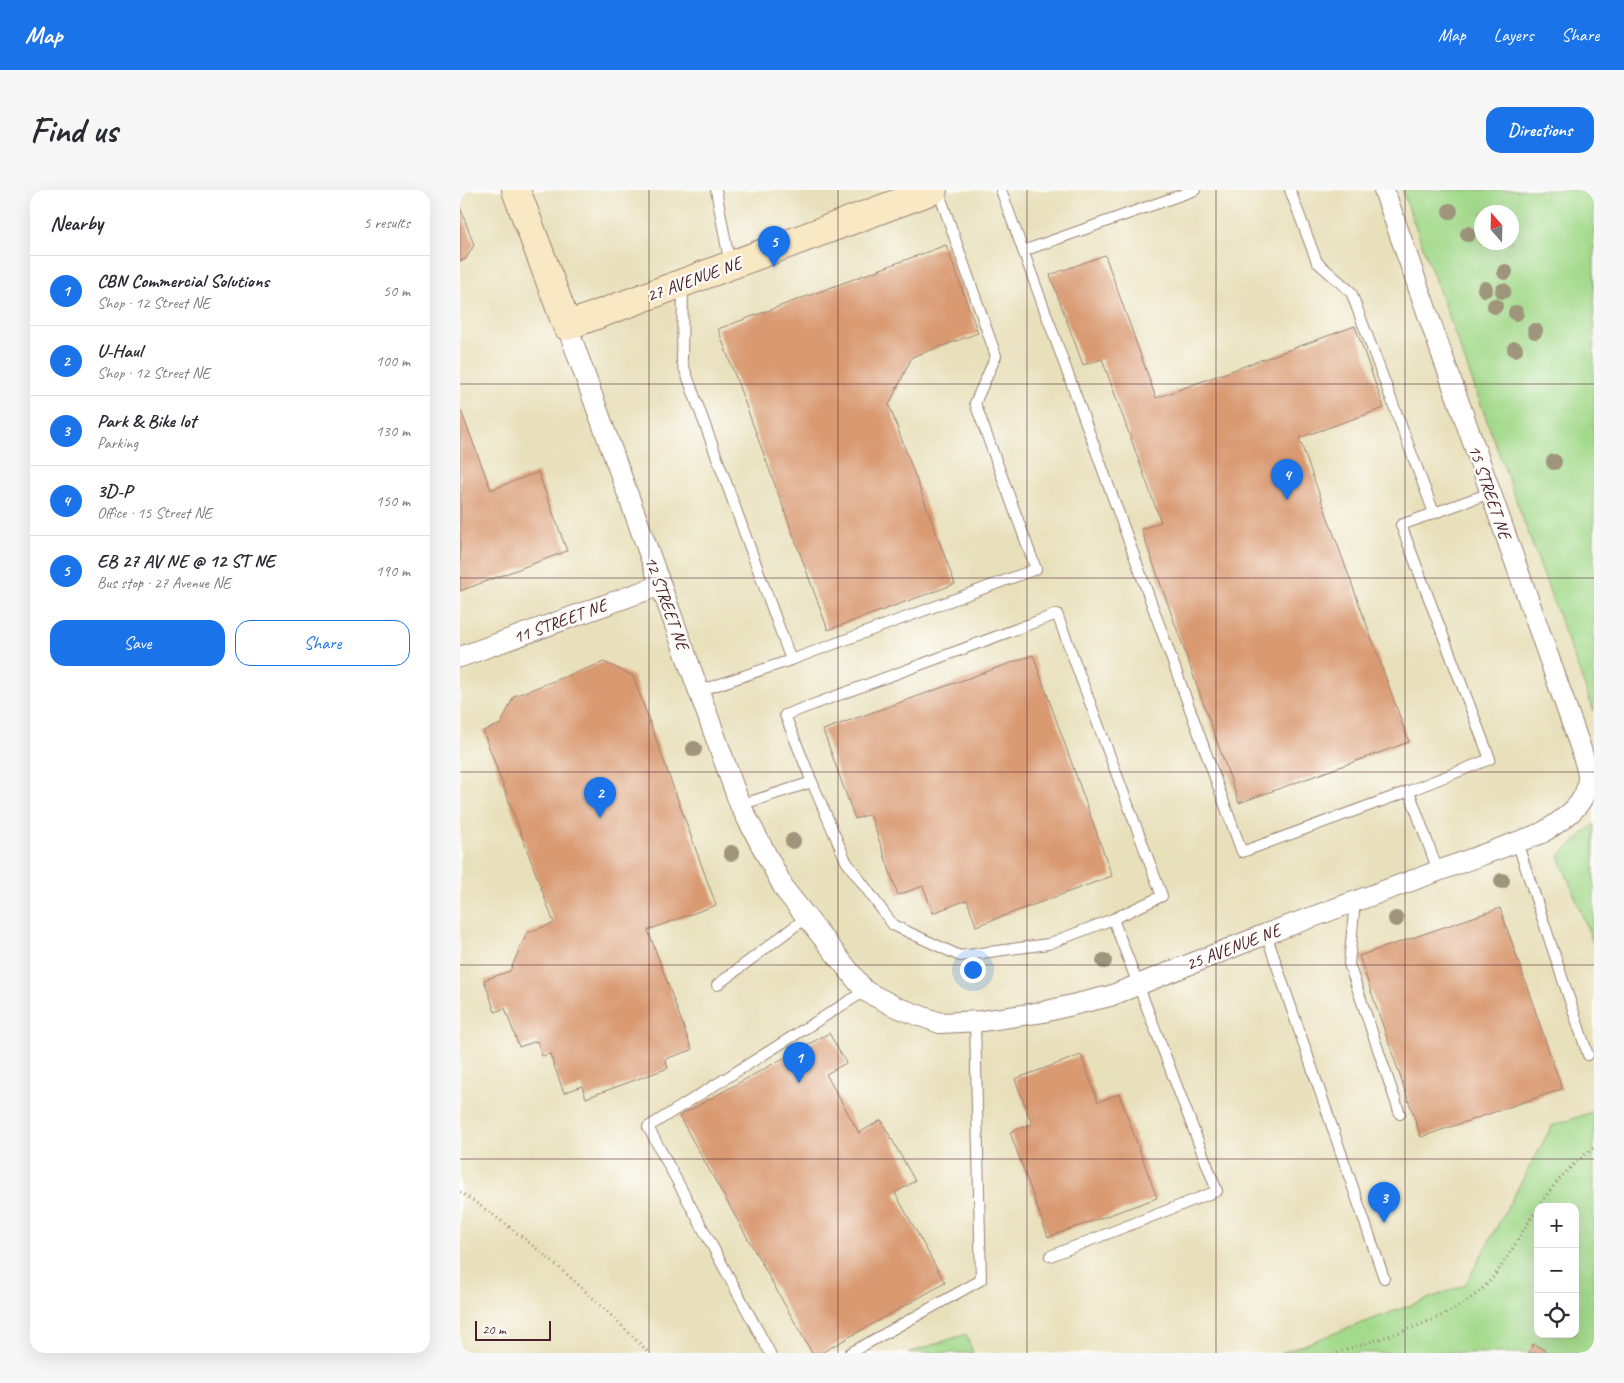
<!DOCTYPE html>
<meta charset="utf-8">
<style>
body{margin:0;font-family:Caveat,sans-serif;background:#f7f7f7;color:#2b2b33}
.controls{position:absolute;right:15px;bottom:15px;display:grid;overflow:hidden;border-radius:10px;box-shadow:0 5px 20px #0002}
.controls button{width:45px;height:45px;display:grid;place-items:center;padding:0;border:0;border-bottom:1px solid #e1e1e2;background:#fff;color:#2b2b33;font:25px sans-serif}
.compass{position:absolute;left:1014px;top:15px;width:45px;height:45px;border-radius:50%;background:#fff;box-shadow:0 5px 20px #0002;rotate:340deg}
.scale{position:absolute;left:15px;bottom:12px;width:76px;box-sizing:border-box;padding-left:5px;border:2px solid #4a1f2b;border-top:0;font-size:14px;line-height:18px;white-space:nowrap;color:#4a1f2b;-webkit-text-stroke:4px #fdfcf7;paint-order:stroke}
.you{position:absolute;left:512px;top:779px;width:18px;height:18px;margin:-12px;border:4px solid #fff;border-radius:50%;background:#1a73e8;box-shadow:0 0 0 8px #1a73e833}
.badge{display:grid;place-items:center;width:32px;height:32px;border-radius:50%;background:#1a73e8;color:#fff;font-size:16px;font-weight:700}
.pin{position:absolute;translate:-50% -41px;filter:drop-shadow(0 1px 2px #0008)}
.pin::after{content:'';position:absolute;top:26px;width:18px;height:15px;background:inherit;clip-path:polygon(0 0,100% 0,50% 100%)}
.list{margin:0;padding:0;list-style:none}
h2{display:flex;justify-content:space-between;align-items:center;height:65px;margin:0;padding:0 20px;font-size:21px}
h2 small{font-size:16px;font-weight:400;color:#7c7c81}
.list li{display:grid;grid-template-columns:32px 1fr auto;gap:15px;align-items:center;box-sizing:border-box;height:70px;padding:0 20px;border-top:1px solid #e1e1e2}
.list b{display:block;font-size:19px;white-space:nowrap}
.list p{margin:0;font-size:16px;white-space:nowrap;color:#7c7c81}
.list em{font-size:16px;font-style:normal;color:#7c7c81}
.actions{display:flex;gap:10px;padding:15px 20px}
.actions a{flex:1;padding:11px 0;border:1px solid #1a73e8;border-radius:15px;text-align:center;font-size:18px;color:#1a73e8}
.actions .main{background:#1a73e8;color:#fff}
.icon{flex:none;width:28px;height:28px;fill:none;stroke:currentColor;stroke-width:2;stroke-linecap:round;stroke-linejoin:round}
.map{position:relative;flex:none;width:1134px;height:1163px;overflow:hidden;border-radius:15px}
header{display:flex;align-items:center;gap:30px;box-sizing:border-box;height:70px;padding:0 25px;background:#1a73e8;color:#fff}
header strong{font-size:24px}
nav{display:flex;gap:28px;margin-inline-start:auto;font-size:18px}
.intro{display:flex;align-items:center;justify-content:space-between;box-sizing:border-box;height:120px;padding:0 30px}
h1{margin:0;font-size:35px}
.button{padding:12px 22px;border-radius:15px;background:#1a73e8;color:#fff;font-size:18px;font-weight:700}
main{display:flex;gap:30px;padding:0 30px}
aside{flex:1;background:#fff;border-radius:15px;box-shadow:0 5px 20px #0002}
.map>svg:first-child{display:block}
.green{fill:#a2d98a;stroke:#767c5a;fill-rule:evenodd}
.building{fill:#d99a72}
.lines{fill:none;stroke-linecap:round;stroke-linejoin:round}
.lane-casing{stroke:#998073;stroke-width:12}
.street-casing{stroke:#998073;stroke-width:22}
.secondary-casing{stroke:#998073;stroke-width:30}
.path{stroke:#998073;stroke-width:3;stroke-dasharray:1 4;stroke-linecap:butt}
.lane{stroke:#fff;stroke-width:10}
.street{stroke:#fff;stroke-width:20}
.secondary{stroke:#f8e8c3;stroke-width:28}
.tree{fill:#9f957c}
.grid{fill:none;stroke:#4a1f2b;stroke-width:1;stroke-opacity:0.55}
.labels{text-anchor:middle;stroke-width:4.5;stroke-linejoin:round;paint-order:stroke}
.street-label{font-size:18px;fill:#4a1f2b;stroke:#fdfcf7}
</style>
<header>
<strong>Map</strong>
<nav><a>Map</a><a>Layers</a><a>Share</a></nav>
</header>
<div class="intro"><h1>Find us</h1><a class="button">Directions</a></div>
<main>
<aside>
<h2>Nearby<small>5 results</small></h2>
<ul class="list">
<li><span class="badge">1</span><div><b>CBN Commercial Solutions</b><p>Shop · 12 Street NE</p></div><em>50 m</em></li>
<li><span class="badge">2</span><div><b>U-Haul</b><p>Shop · 12 Street NE</p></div><em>100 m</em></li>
<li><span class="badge">3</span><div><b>Park &amp; Bike lot</b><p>Parking</p></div><em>130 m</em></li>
<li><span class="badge">4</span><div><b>3D-P</b><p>Office · 15 Street NE</p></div><em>150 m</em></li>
<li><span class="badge">5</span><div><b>EB 27 AV NE @ 12 ST NE</b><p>Bus stop · 27 Avenue NE</p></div><em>190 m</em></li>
</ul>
<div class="actions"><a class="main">Save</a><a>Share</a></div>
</aside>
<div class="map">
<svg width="1134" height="1163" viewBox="0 0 1134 1163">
<rect width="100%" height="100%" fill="#fdfcf7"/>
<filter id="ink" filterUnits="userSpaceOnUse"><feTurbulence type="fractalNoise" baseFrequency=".02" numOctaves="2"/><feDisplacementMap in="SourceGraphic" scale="10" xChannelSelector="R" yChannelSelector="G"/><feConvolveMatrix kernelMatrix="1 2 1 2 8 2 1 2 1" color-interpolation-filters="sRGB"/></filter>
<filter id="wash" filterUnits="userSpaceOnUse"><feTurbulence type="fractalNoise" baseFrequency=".0096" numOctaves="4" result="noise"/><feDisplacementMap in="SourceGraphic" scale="20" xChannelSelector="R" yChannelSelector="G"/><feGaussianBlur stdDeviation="1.12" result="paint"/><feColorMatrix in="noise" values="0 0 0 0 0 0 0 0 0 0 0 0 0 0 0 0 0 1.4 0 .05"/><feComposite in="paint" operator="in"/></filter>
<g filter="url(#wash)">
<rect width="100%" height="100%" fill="#e8e0bb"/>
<g class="green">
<path d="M942,0H1134V522ZM1052,22V52H1022V22Z"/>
<path d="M1134,634V755L1099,666Z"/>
<path d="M1134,921V1163H821L1005,1095L1092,936ZM1078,1017H1115V1144H1078Z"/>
<path d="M506,1144L513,1163H448Z"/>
</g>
<g id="blocks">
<g class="building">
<path d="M0,17L14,55L6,69L0,71Z"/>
<path d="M486,55L518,143L452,167L429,215L495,394L368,440L258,139Z"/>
<path d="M645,65L696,208L895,136L924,218L839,248L949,552L779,613L681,339L701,332L642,169L623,175L590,85Z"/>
<path d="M0,218L31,300L78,282L107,361L0,401Z"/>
<path d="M573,465L652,686L516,736L507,710L473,723L463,696L438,705L410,624L395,629L363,540Z"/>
<path d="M144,472L173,486L256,715L188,740L232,860L205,869L208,878L126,908L122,896L104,903L90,864L82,866L77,851L59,857L45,818L35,822L24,790L50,781L67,743L94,733L23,541L41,534L54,506Z"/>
<path d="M1040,718L1102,899L961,947L899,766Z"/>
<path d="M369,843L386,873L366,884L399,943L421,930L455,991L435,1003L485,1093L361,1163H352L219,926Z"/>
<path d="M621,865L638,912L659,904L697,1008L588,1047L550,942L572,934L555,889Z"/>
<path d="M1073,1154L1085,1160L1083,1163H1069Z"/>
</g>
</g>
</g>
<g filter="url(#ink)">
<use href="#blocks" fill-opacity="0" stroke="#998073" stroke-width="1"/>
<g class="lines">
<defs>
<g id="lane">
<path d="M256,0L270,75"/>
<path d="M541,0L782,662L949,601L978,681"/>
<path d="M830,0L857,72L891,102L974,323"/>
<path d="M563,61L735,0"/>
<path d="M223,94L222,172L331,470"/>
<path d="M239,501L331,470L576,379L515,213L536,166L478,0"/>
<path d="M352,592L325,525L597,424L702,706L653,729"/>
<path d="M949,601L1030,569L941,335L1030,303"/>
<path d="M280,615L352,592L386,671L433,735L500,766L588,754L653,729L757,1001L590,1066"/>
<path d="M1057,652L1128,865"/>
<path d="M895,711L889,774L940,924"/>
<path d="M806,744L924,1088"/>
<path d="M257,795L347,727"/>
<path d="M310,1163L188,937L405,801"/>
<path d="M390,1163L521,1090L515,832"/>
</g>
<g id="street">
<path d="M107,136L280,615L325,700L405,801L436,817L480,833L522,831L583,822L650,806L806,744L1082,643C1103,630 1129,614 1128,586C1127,577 1123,567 1121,559L924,0"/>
<path d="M0,467L201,395"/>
</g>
<path id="secondary" d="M56,0L107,136L473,0"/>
</defs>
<use href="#lane" class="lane-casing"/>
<use href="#street" class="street-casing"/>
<use href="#secondary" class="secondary-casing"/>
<g class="path">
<path d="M0,1002C70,1048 130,1103 189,1163"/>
<path d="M1078,1017C1094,994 1111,974 1134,958"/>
<path d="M877,1163C926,1145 995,1131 1030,1091C1049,1069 1061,1041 1078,1018"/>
</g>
<use href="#lane" class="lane"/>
<use href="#street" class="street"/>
<use href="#secondary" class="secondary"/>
</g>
<g class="tree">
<circle cx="990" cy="21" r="8"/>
<circle cx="1008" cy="44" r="8"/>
<circle cx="1045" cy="82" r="8"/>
<circle cx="1025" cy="99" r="8"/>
<circle cx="1043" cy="101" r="8"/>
<circle cx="1035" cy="116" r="8"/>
<circle cx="1056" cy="123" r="8"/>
<circle cx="1075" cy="141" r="8"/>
<circle cx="1055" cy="159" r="8"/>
<circle cx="1094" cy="272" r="8"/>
<circle cx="234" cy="559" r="8"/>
<circle cx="333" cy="651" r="8"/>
<circle cx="271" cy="663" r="8"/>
<circle cx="1042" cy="691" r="8"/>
<circle cx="936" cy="729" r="8"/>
<circle cx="644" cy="771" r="8"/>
</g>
</g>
<path class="grid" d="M189,0V1163M378,0V1163M567,0V1163M756,0V1163M945,0V1163M0,194H1134M0,388H1134M0,582H1134M0,775H1134M0,969H1134"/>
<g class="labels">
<g class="street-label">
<text transform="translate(234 89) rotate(-20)" y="6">27 AVENUE NE</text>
<text transform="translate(1030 302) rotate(71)" y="6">15 STREET NE</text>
<text transform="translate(207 413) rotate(70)" y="6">12 STREET NE</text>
<text transform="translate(100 431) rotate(-20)" y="6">11 STREET NE</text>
<text transform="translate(773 757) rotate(-21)" y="6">25 AVENUE NE</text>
</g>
</g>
</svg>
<div class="controls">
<button>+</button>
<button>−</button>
<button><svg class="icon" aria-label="locate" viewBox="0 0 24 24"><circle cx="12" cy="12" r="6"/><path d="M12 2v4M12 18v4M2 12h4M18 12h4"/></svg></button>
</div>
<svg class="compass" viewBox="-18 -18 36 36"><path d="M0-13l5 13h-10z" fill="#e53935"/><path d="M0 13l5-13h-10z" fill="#7c7c81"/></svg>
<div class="scale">20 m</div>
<div class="you"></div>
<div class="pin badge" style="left:339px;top:893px">1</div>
<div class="pin badge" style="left:140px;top:628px">2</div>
<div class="pin badge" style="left:924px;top:1033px">3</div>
<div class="pin badge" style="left:827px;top:310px">4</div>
<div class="pin badge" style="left:314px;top:77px">5</div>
</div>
</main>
